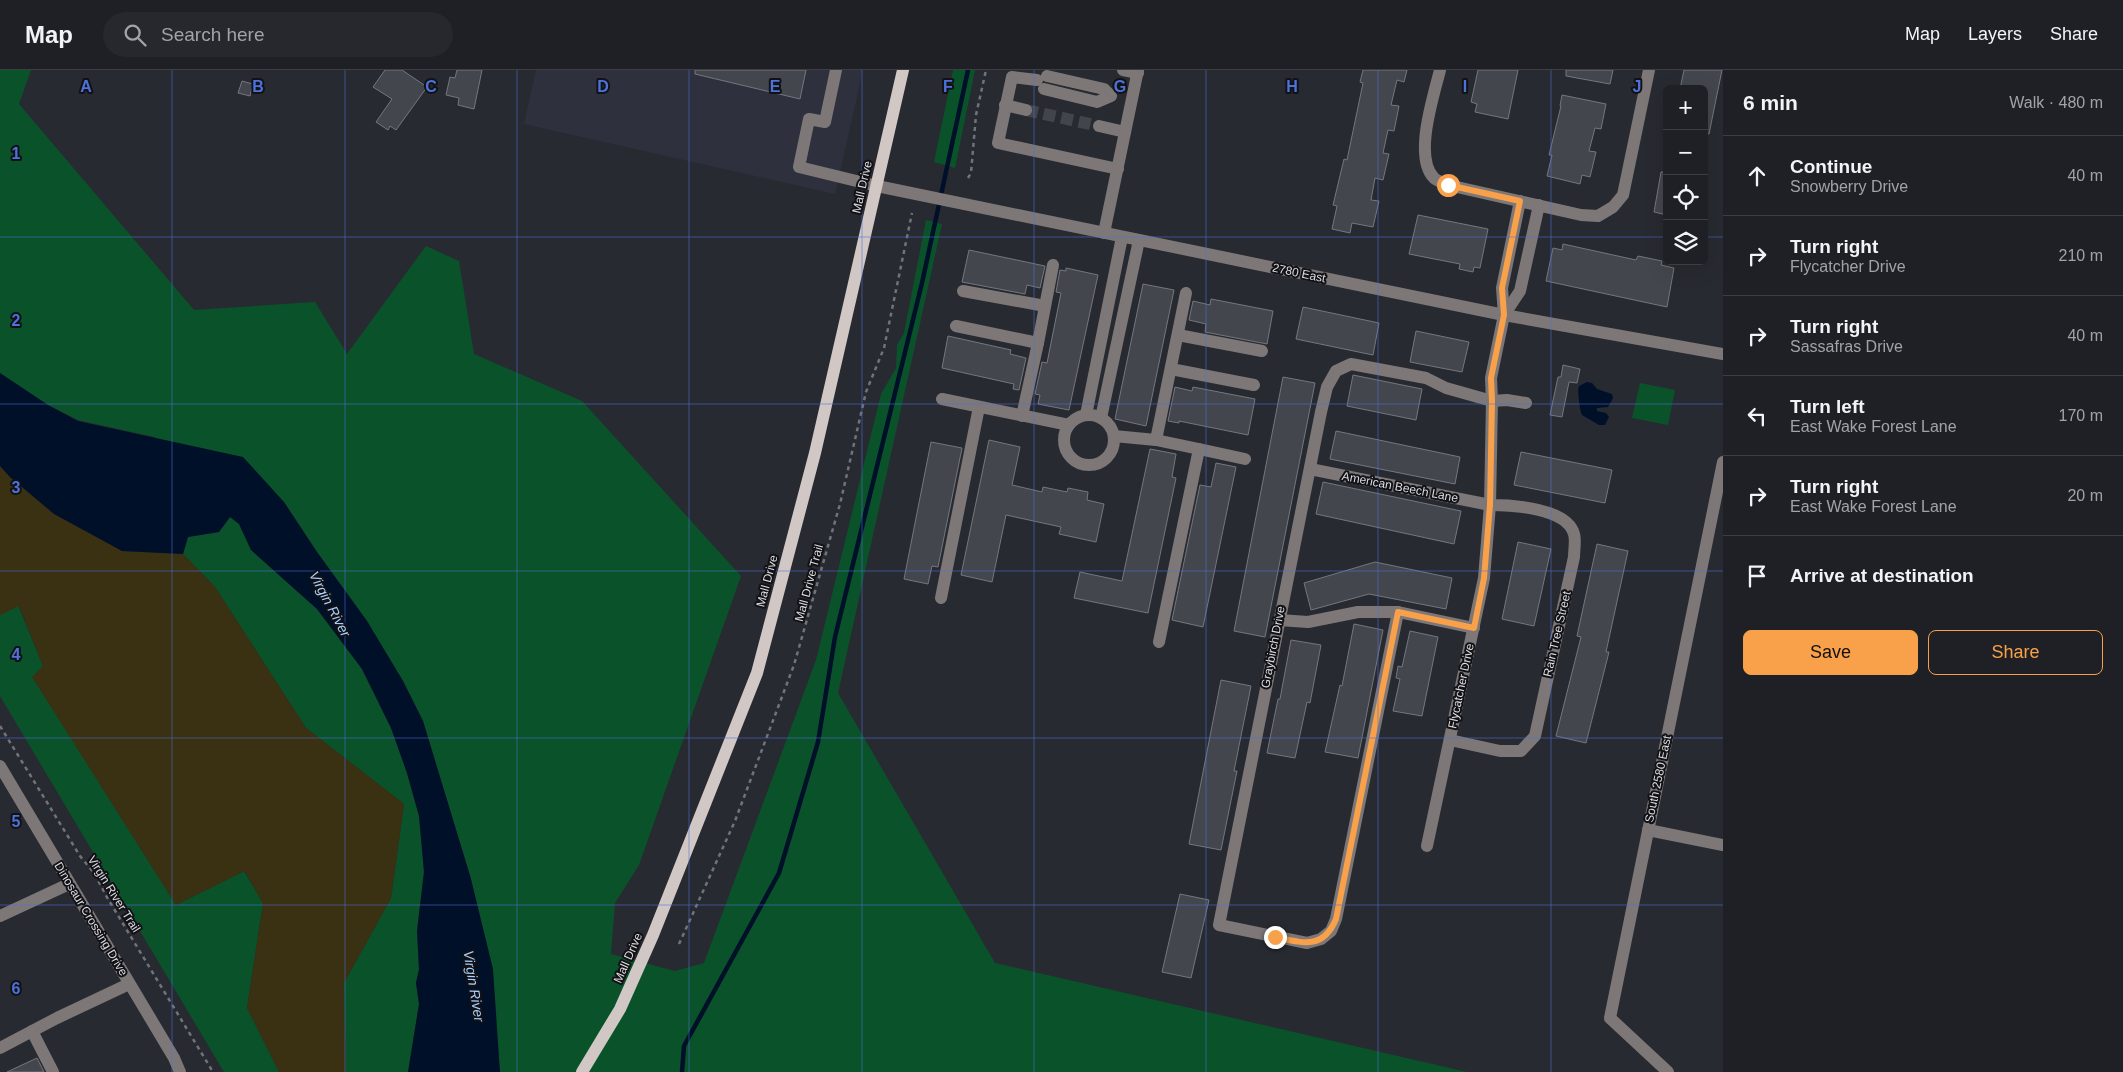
<!DOCTYPE html>
<meta charset="utf-8">
<style>
body{margin:0;font-family:Helvetica,sans-serif;background:#26282d;color:#f1f3f6}
.controls{position:absolute;right:15px;top:15px;display:grid;overflow:hidden;border-radius:8px;box-shadow:0 5px 20px #0002}
.controls button{width:45px;height:45px;display:grid;place-items:center;padding:0;border:0;border-bottom:1px solid #3c3e42;background:#1e2025;color:#f1f3f6;font:25px sans-serif}
.stop{position:absolute;width:15px;height:15px;margin:-11px;border:4px solid #f8a14a;border-radius:50%;background:#fff}
.stop.end{background:#f8a14a;border-color:#fff;box-shadow:0 1px 5px #0008}
.list{margin:0;padding:0;list-style:none}
h2{display:flex;justify-content:space-between;align-items:center;height:65px;margin:0;padding:0 20px;font-size:21px}
h2 small{font-size:16px;font-weight:400;color:#a1a3a7}
.list li{display:grid;grid-template-columns:32px 1fr auto;gap:15px;align-items:center;box-sizing:border-box;height:80px;padding:0 20px;border-top:1px solid #3c3e42}
.list b{display:block;font-size:19px;white-space:nowrap}
.list p{margin:0;font-size:16px;white-space:nowrap;color:#a1a3a7}
.list em{font-size:16px;font-style:normal;color:#a1a3a7}
.actions{display:flex;gap:10px;padding:15px 20px}
.actions a{flex:1;padding:11px 0;border:1px solid #f8a14a;border-radius:8px;text-align:center;font-size:18px;color:#f8a14a}
.actions .main{background:#f8a14a;color:#111}
.icon{flex:none;width:28px;height:28px;fill:none;stroke:currentColor;stroke-width:2;stroke-linecap:round;stroke-linejoin:round}
.map{position:relative;flex:none;width:1723px;height:1002px;overflow:hidden}
header{display:flex;align-items:center;gap:30px;box-sizing:border-box;height:70px;padding:0 25px;background:#1e2025;border-bottom:1px solid #3c3e42}
header strong{font-size:24px}
nav{display:flex;gap:28px;margin-inline-start:auto;font-size:18px}
.search{width:350px;height:45px;background:#26282d;display:flex;align-items:center;gap:12px;box-sizing:border-box;padding:0 18px;border-radius:28px;color:#a1a3a7;font-size:19px}
main{display:flex}
aside{flex:1;background:#1e2025}
.map>svg:first-child{display:block}
.built{fill:#2e303e}
.green{fill:#0a532a}
.sand{fill:#393111}
.water{fill:#001029}
.lines{fill:none;stroke-linecap:round;stroke-linejoin:round}
.stream{stroke:#001029;stroke-width:4.5}
.building{fill:#44464e;stroke:#74777f}
.minor-tunnel{stroke:#43454c;stroke-width:12;stroke-dasharray:12 6;stroke-linecap:butt}
.path{stroke:#717379;stroke-width:2.5;stroke-dasharray:4 4;stroke-linecap:butt}
.minor{stroke:#7d7877;stroke-width:12}
.major{stroke:#d1c7c4;stroke-width:12}
.route{stroke:#f8a14a;stroke-width:6}
.grid{fill:none;stroke:#4d72da;stroke-width:1;stroke-opacity:0.55}
.labels{text-anchor:middle;stroke-width:4;stroke-linejoin:round;paint-order:stroke}
.street-label{font-size:12px;fill:#dcdde2;stroke:#121216}
.water-label{font-size:14px;font-style:italic;fill:#a8cefc;stroke:#121216}
.grid-label{font-size:16px;text-anchor:middle;font-weight:bold;fill:#4d72da;stroke:#121216;stroke-width:4;stroke-linejoin:round;paint-order:stroke}
</style>
<header>
<strong>Map</strong>
<div class="search"><svg class="icon" aria-label="search" viewBox="0 0 24 24"><circle cx="10" cy="10" r="6"/><path d="M15 15l6 6"/></svg>Search here</div>
<nav><a>Map</a><a>Layers</a><a>Share</a></nav>
</header>
<main>
<div class="map">
<svg width="1723" height="1002" viewBox="0 0 1723 1002">
<rect width="100%" height="100%" fill="#282a31"/>
<path class="built" d="M536,0H863L835,124L524,54Z"/>
<g class="green">
<path d="M0,0H31L19,34L194,240L315,232L347,284L426,176L459,191L474,284L582,331L741,506L639,795L615,833L611,884L675,901L704,893L816,590L881,324L896,298L897,275L904,263L926,150L942,154L838,623L995,893L1467,1002H500L471,809L423,651L403,611L367,551L317,482L284,432L154,367L78,350L48,335L0,303Z"/>
<path d="M953,0H975L955,98L934,92Z"/>
<path d="M1640,313L1675,320L1668,355L1632,348Z"/>
<path d="M230,447L239,454L251,480L317,539L362,599L391,658L407,703L419,746L424,802L417,861L419,899L416,913L419,934L408,1002H346L344,913L391,828L404,734L306,658L215,517L183,484L188,467L219,462Z"/>
<path d="M18,535L43,596L33,607L176,835L244,801L263,833L247,938L279,1002H224L0,626V545Z"/>
</g>
<path class="sand" d="M0,396L10,407L122,481L183,484L215,517L306,658L404,734L391,828L344,913L346,1002H279L247,938L263,834L245,801L176,835L32,607L43,596L19,536L0,545Z"/>
<g class="water">
<path d="M0,303L48,335L78,351L243,387L284,432L317,482L367,551L403,611L423,651L471,809L493,899L500,1002H408L419,934L416,913L419,899L417,861L424,802L419,746L407,703L391,658L362,599L317,539L251,480L239,454L230,447L219,462L188,467L183,484L122,481L54,444L10,407L0,396Z"/>
<path d="M1587,312L1592,313L1597,319L1612,324L1613,328L1608,337L1597,338V341L1606,343L1609,347L1605,355H1599L1582,345C1580,341 1577,320 1579,316Z"/>
</g>
<g class="lines">
<path class="stream" d="M682,1002L684,976L779,803L818,672L835,567L922,213L968,0"/>
</g>
<g class="building">
<path d="M385,0H402L427,17L396,60L390,56L388,60L376,52L392,29L373,17Z"/>
<path d="M457,0H482L474,39L458,35L459,28L446,25L450,7L455,8Z"/>
<path d="M695,0H806L800,29L695,4Z"/>
<path d="M1363,0H1407L1404,12L1397,10L1391,35L1399,36L1394,61L1388,60L1383,83L1389,84L1383,110L1375,108L1371,130L1379,131L1373,157L1352,153L1350,163L1332,159L1337,136L1333,135L1344,89L1347,90L1363,13L1360,12Z"/>
<path d="M1478,0H1518L1508,49L1475,42L1477,34L1471,32Z"/>
<path d="M1566,0H1613L1610,14L1566,6Z"/>
<path d="M1684,0H1722L1709,64L1704,63V19H1680Z"/>
<path d="M242,11L253,14L250,26L238,23Z"/>
<path d="M1562,25L1606,34L1601,59L1595,58L1589,81L1596,82L1590,107L1582,105L1580,114L1547,106L1552,85H1549L1561,36H1560Z"/>
<path d="M1661,102H1667V145L1654,142Z"/>
<path d="M1418,145L1488,159L1480,198L1474,197L1473,202L1459,199L1460,194L1409,184Z"/>
<path d="M1563,174L1636,190L1638,186L1662,191L1661,195L1674,198L1667,237L1546,211L1553,178L1562,180Z"/>
<path d="M969,180L1045,196L1040,218L1027,215L1025,224L962,212Z"/>
<path d="M1066,198L1098,205L1069,340L1038,334L1040,325L1035,324L1042,292L1047,293L1061,223L1056,222L1060,200L1066,201Z"/>
<path d="M1143,214L1174,220L1146,356L1115,349Z"/>
<path d="M1211,229L1273,241L1267,274L1205,262L1206,254L1189,250L1193,231L1210,235Z"/>
<path d="M1303,237L1379,253L1373,285L1296,269Z"/>
<path d="M1416,261L1469,272L1462,302L1410,292Z"/>
<path d="M948,266L1011,280L1010,284L1026,288L1019,320L1013,319L1014,314L942,298Z"/>
<path d="M1563,295L1580,299L1577,313L1569,312L1562,347L1550,345L1558,307H1561Z"/>
<path d="M1353,305L1422,319L1416,350L1347,336Z"/>
<path d="M1283,307L1315,313L1265,567L1234,561Z"/>
<path d="M1175,317L1192,321L1193,317L1255,329L1248,365L1179,351V353L1168,351Z"/>
<path d="M1336,361L1460,387L1455,414L1330,389Z"/>
<path d="M989,370L1020,377L1012,415L1042,422L1043,417L1067,422L1068,418L1088,422L1087,430L1104,434L1096,472L1059,464L1061,457L1006,445L992,512L961,505Z"/>
<path d="M931,372L962,378L938,497L932,496L928,514L904,509Z"/>
<path d="M1150,379L1176,384L1172,407L1176,408L1148,543L1074,528L1080,502L1122,511Z"/>
<path d="M1521,382L1612,400L1605,433L1514,415Z"/>
<path d="M1216,393L1236,397L1203,557L1172,550L1200,415L1211,417Z"/>
<path d="M1323,412L1461,441L1454,474L1316,444Z"/>
<path d="M1518,472L1551,479L1534,556L1502,549Z"/>
<path d="M1597,474L1628,481L1606,582H1609L1586,673L1556,666L1581,567L1577,566Z"/>
<path d="M1375,492L1452,508L1446,539L1369,524L1311,540L1304,513Z"/>
<path d="M1354,554L1383,560L1358,688L1325,682L1340,615L1342,616Z"/>
<path d="M1410,561L1438,567L1422,646L1393,641L1400,609L1396,608L1398,596L1402,597Z"/>
<path d="M1291,570L1321,575L1310,633L1307,632L1295,688L1267,683L1278,629H1280Z"/>
<path d="M1221,610L1251,616L1234,701H1237L1221,780L1189,774Z"/>
<path d="M1180,824L1209,830L1191,908L1162,902Z"/>
<path d="M37,988L44,1002H7Z"/>
</g>
<g class="lines">
<path class="minor-tunnel" d="M1026,40L1099,56"/>
<g class="path">
<path d="M968,108L971,103L976,45L986,0"/>
<path d="M0,656L80,786L94,803L108,829L213,1002"/>
<path d="M679,874L735,751L794,595L840,434L866,322L884,278L912,143"/>
</g>
<g class="minor">
<path d="M836,0L825,52L809,49L799,97L877,116L1504,245L1723,284"/>
<path d="M1123,0L1138,3"/>
<path d="M1440,0C1434,25 1413,87 1434,108C1437,111 1444,113 1448,115L1581,145L1598,146L1613,137L1623,125L1649,0"/>
<path d="M1037,10L1012,7L998,73L1118,99"/>
<path d="M1044,19L1097,32L1111,26L1104,19L1047,6"/>
<path d="M1005,35L1026,40"/>
<path d="M1099,56L1125,62"/>
<path d="M1104,163L1138,0"/>
<path d="M963,221L1045,236"/>
<path d="M1504,245L1520,221L1539,135"/>
<path d="M956,256L1038,273L1022,346"/>
<path d="M1178,265L1262,281"/>
<path d="M1038,273L1053,195"/>
<path d="M1171,299L1254,315"/>
<path d="M942,329L1069,355"/>
<circle cx="1089" cy="370" r="25"/>
<path d="M1086,345L1122,167"/>
<path d="M1101,348L1139,170"/>
<path d="M1114,366L1156,370L1199,379"/>
<path d="M1156,370L1186,223"/>
<path d="M1310,399L1490,435C1512,435 1567,438 1574,464C1576,470 1574,480 1574,487L1535,666L1521,681H1500L1450,670"/>
<path d="M941,528L979,337"/>
<path d="M1398,542L1336,849L1331,861L1321,869L1307,873L1219,855L1321,342L1327,317L1336,301L1351,294L1426,308L1446,318L1492,331L1507,330L1526,333"/>
<path d="M1279,550L1308,552L1358,542H1398L1474,558"/>
<path d="M1159,572L1199,379L1245,389"/>
<path d="M0,696L174,988L180,1002"/>
<path d="M1648,760L1723,775"/>
<path d="M1427,776L1484,508L1490,435L1492,331L1491,308L1504,245L1502,218L1520,131"/>
<path d="M0,846L69,814"/>
<path d="M32,961L53,1002"/>
<path d="M0,978L57,948L129,914"/>
<path d="M1668,1002L1610,948L1723,392"/>
</g>
<path class="major" d="M582,1002L620,939L653,865L757,603L815,383L903,0"/>
</g>
<g class="lines">
<path class="route" d="M1275,867C1303,873 1323,880 1336,849L1398,542L1474,558L1484,508L1490,435L1492,331L1491,308L1504,245L1502,218L1520,131L1448,115"/>
</g>
<path class="grid" d="M172,0V1002M345,0V1002M517,0V1002M689,0V1002M862,0V1002M1034,0V1002M1206,0V1002M1378,0V1002M1551,0V1002M0,167H1667M1704,167H1723M0,334H1723M0,501H1723M0,668H1723M0,835H1723"/>
<g class="labels">
<g class="street-label">
<text transform="translate(862 117) rotate(-77)" y="4">Mall Drive</text>
<text transform="translate(1299 203) rotate(12)" y="4">2780 East</text>
<text transform="translate(1400 417) rotate(11)" y="4">American Beech Lane</text>
<text transform="translate(767 511) rotate(-75)" y="4">Mall Drive</text>
<text transform="translate(809 513) rotate(-75)" y="4">Mall Drive Trail</text>
<text transform="translate(1557 564) rotate(-77)" y="4">Rain Tree Street</text>
<text transform="translate(1273 577) rotate(-79)" y="4">Graybirch Drive</text>
<text transform="translate(1461 616) rotate(-78)" y="4">Flycatcher Drive</text>
<text transform="translate(1658 709) rotate(-78)" y="4">South 2580 East</text>
<text transform="translate(114 824) rotate(58)" y="4">Virgin River Trail</text>
<text transform="translate(91 849) rotate(59)" y="4">Dinosaur Crossing Drive</text>
<text transform="translate(628 888) rotate(-66)" y="4">Mall Drive</text>
</g>
<g class="water-label">
<text transform="translate(330 534) rotate(62)" y="5">Virgin River</text>
<text transform="translate(474 916) rotate(81)" y="5">Virgin River</text>
</g>
</g>
<g class="grid-label">
<text x="86" y="22">A</text>
<text x="258" y="22">B</text>
<text x="431" y="22">C</text>
<text x="603" y="22">D</text>
<text x="775" y="22">E</text>
<text x="948" y="22">F</text>
<text x="1120" y="22">G</text>
<text x="1292" y="22">H</text>
<text x="1465" y="22">I</text>
<text x="1637" y="22">J</text>
<text x="16" y="89">1</text>
<text x="16" y="256">2</text>
<text x="16" y="423">3</text>
<text x="16" y="590">4</text>
<text x="16" y="757">5</text>
<text x="16" y="924">6</text>
</g>
</svg>
<div class="controls">
<button>+</button>
<button>−</button>
<button><svg class="icon" aria-label="locate" viewBox="0 0 24 24"><circle cx="12" cy="12" r="6"/><path d="M12 2v4M12 18v4M2 12h4M18 12h4"/></svg></button>
<button><svg class="icon" aria-label="layers" viewBox="0 0 24 24"><path d="M12 4l9 5-9 5-9-5zM3 14l9 5 9-5"/></svg></button>
</div>
<div class="stop" style="left:1448px;top:115px"></div>
<div class="stop end" style="left:1275px;top:867px"></div>
</div>
<aside>
<h2>6 min<small>Walk · 480 m</small></h2>
<ul class="list">
<li><svg class="icon" aria-label="ahead" viewBox="0 0 24 24"><path d="M12 20V5M6 11l6-6 6 6"/></svg><div><b>Continue</b><p>Snowberry Drive</p></div><em>40 m</em></li>
<li><svg class="icon" aria-label="right" viewBox="0 0 24 24"><path d="M7 20v-9h11M14 6l5 5-5 5"/></svg><div><b>Turn right</b><p>Flycatcher Drive</p></div><em>210 m</em></li>
<li><svg class="icon" aria-label="right" viewBox="0 0 24 24"><path d="M7 20v-9h11M14 6l5 5-5 5"/></svg><div><b>Turn right</b><p>Sassafras Drive</p></div><em>40 m</em></li>
<li><svg class="icon" aria-label="left" viewBox="0 0 24 24"><path d="M17 20v-9H6M10 6l-5 5 5 5"/></svg><div><b>Turn left</b><p>East Wake Forest Lane</p></div><em>170 m</em></li>
<li><svg class="icon" aria-label="right" viewBox="0 0 24 24"><path d="M7 20v-9h11M14 6l5 5-5 5"/></svg><div><b>Turn right</b><p>East Wake Forest Lane</p></div><em>20 m</em></li>
<li><svg class="icon" aria-label="arrive" viewBox="0 0 24 24"><path d="M6 21V4h12l-3 4 3 4H6"/></svg><div><b>Arrive at destination</b></div></li>
</ul>
<div class="actions"><a class="main">Save</a><a>Share</a></div>
</aside>
</main>
